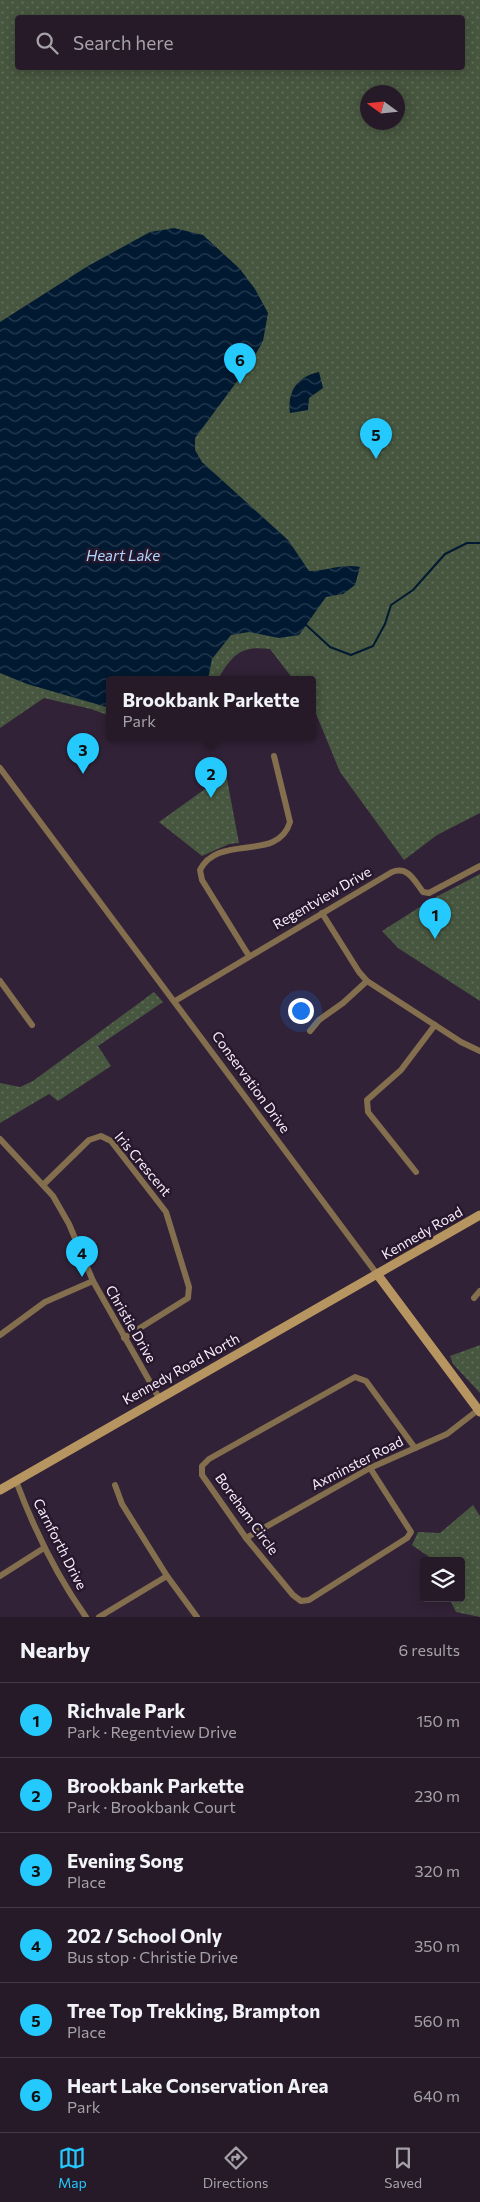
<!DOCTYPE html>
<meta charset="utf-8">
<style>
body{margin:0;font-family:Commissioner,sans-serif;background:#2e2331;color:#f1f3f6}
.controls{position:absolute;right:15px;bottom:15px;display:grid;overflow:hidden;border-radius:5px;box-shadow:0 2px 12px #0003}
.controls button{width:45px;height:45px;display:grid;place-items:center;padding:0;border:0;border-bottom:1px solid #423846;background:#261a29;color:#f1f3f6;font:25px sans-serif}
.compass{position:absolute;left:360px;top:85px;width:45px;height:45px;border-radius:50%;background:#261a29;box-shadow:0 2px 12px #0003;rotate:285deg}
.you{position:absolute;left:300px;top:1010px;width:18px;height:18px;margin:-12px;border:4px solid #fff;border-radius:50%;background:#1a73e8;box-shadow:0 0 0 8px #1a73e833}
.badge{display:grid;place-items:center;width:32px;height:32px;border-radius:50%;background:#24c9fe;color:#111;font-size:16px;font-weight:700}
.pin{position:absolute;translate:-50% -41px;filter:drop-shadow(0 1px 2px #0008)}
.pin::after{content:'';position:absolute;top:26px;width:18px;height:15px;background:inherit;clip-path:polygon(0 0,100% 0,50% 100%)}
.popup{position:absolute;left:106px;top:676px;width:210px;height:65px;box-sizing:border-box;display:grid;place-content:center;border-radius:5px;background:#261a29;filter:drop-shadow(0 1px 4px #0005);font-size:16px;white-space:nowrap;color:#a4a1a8}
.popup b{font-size:19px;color:#f1f3f6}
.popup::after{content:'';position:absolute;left:50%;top:100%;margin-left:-10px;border:10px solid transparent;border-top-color:#261a29}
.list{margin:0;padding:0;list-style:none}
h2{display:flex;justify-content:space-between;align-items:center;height:65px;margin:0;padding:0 20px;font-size:21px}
h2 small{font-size:16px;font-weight:400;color:#a4a1a8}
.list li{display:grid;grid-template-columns:32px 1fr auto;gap:15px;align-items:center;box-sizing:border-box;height:75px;padding:0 20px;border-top:1px solid #423846}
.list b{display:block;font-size:19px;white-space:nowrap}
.list p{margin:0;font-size:16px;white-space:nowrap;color:#a4a1a8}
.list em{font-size:16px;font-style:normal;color:#a4a1a8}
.icon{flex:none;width:28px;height:28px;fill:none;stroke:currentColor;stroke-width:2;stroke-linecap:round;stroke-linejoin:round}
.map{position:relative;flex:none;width:480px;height:1617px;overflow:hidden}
.search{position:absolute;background:#261a29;box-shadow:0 2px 12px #0003;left:15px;right:15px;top:15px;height:55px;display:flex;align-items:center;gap:12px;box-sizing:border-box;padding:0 18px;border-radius:5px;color:#a4a1a8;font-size:19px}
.sheet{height:515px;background:#261a29}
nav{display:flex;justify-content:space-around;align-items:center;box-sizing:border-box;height:70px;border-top:1px solid #423846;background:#261a29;font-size:14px;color:#a4a1a8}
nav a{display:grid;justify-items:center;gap:2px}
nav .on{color:#24c9fe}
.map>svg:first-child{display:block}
.park{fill:url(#park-dots);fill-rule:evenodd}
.water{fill:url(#water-waves)}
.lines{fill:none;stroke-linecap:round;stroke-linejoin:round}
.stream{stroke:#011a32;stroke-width:2}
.street{stroke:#836e4e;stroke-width:6}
.secondary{stroke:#b69561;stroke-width:9}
.labels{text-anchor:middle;stroke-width:5;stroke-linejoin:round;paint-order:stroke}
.street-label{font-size:14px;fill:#f9eefc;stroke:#28182d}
.water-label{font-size:15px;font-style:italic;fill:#afd6fe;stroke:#28182d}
</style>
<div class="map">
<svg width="480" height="1617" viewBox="0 0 480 1617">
<defs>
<pattern id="park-dots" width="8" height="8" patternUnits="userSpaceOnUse" patternTransform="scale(1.25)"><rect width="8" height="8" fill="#47563f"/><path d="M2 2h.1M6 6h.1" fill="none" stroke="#626f5c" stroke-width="1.8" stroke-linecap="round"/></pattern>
<pattern id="water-waves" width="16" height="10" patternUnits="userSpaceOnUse" patternTransform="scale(1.25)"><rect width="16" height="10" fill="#011a32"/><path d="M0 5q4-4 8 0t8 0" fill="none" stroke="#273c51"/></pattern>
</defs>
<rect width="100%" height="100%" fill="#322237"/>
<g class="park">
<path d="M0,0H480V813L437,835L404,860L340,772L312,704V679H293L270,649C241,645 232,655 218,679H110V716L91,709L44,698L0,728ZM18,18H462V68H18ZM368,92H398V122H368Z"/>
<path d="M226,774L239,843L229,844L202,856L159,822Z"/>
<path d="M480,874V1001L398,948L382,931L434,898Z"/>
<path d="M154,992L163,1002L98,1046L111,1066L58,1101L49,1094L0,1123V1083L20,1087L33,1081Z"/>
<path d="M480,1345V1393L453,1364L450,1356Z"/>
<path d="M473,1505L480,1516V1617L456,1612L449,1598H461V1561H435L412,1545L418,1532L440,1533Z"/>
</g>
<g class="water">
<path d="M174,228L203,235L240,269L255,289L268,313L263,341L250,364L195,438V450L202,462L288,540L309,571C326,571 344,563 360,567L355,585L343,594L326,597L299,635L279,638L249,632L231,635L212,659L208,679H110V708L27,684L0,673V322L88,266L150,232Z"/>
<path d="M319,372L323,388L309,398L308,410L290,413C287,391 298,376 319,372Z"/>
</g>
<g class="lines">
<path class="stream" d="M304,623L330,647L351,655L373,646L385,624L391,605L413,590L445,554L467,543H480"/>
<g class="street">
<path d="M0,768L377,1274"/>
<path d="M322,913L359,972L367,981L461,1042L480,1051"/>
<path d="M249,956L202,880L200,870C218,833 278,863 290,822L274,756"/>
<path d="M0,981L32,1025"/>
<path d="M175,1001L392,872C408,866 414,880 423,892L429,893L480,866"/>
<path d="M310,1031L319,1020L343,1003L367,981"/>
<path d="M0,1139L53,1196L69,1224L93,1281L159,1398"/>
<path d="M416,1172L368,1112L367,1100L401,1070L435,1025"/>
<path d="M44,1184L89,1140L101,1136L111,1141L166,1212L189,1287L188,1298L124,1338"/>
<path d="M474,1298L480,1291"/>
<path d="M0,1335L45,1302L93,1281"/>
<path d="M370,1468L411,1532L407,1538L309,1600L301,1601L293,1595L246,1538L202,1475V1466L209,1459L355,1377L366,1381L415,1448"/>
<path d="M16,1481C34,1529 56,1575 86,1617"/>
<path d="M246,1538L370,1468L447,1434L478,1410"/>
<path d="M0,1576L44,1548"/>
<path d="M167,1576L197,1617"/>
<path d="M99,1617L167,1576L122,1504L115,1485"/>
</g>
<g class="secondary">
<path d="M377,1274L480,1412"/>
<path d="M0,1490L480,1215"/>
</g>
</g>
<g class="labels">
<g class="street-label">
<text transform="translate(322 898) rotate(-30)" y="5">Regentview Drive</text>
<text transform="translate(251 1082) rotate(54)" y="5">Conservation Drive</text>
<text transform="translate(143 1164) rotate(50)" y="5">Iris Crescent</text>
<text transform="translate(422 1233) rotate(-30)" y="5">Kennedy Road</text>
<text transform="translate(131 1324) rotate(60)" y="5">Christie Drive</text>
<text transform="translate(181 1369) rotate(-29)" y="5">Kennedy Road North</text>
<text transform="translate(357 1463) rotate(-27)" y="5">Axminster Road</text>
<text transform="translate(247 1514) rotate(54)" y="5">Boreham Circle</text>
<text transform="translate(60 1544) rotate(63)" y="5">Carnforth Drive</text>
</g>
<g class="water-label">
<text x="123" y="561">Heart Lake</text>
</g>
</g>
</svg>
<div class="controls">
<button><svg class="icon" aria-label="layers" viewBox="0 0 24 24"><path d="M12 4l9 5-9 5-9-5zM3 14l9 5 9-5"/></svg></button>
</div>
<svg class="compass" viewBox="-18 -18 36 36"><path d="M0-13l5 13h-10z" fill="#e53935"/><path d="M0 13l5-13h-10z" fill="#a4a1a8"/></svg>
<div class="you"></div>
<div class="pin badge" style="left:435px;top:939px">1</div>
<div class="pin badge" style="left:211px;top:798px">2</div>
<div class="popup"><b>Brookbank Parkette</b>Park</div>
<div class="pin badge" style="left:83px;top:774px">3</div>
<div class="pin badge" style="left:82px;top:1277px">4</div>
<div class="pin badge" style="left:376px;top:459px">5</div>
<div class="pin badge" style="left:240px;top:384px">6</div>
<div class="search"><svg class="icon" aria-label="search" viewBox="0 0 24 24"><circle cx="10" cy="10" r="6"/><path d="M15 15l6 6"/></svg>Search here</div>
</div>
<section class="sheet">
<h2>Nearby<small>6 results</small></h2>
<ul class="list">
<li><span class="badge">1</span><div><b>Richvale Park</b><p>Park · Regentview Drive</p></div><em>150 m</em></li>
<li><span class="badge">2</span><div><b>Brookbank Parkette</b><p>Park · Brookbank Court</p></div><em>230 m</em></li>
<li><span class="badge">3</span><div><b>Evening Song</b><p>Place</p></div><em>320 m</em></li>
<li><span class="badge">4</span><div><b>202 / School Only</b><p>Bus stop · Christie Drive</p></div><em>350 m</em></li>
<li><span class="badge">5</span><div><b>Tree Top Trekking, Brampton</b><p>Place</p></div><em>560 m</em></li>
<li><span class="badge">6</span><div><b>Heart Lake Conservation Area</b><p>Park</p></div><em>640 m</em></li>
</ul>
</section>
<nav>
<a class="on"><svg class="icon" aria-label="map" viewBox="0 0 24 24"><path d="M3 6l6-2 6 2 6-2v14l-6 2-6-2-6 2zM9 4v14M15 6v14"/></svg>Map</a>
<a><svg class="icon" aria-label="directions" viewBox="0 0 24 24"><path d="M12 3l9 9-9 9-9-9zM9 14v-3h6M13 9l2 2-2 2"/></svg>Directions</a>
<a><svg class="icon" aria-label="saved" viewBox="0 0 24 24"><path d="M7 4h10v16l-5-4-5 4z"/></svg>Saved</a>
</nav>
